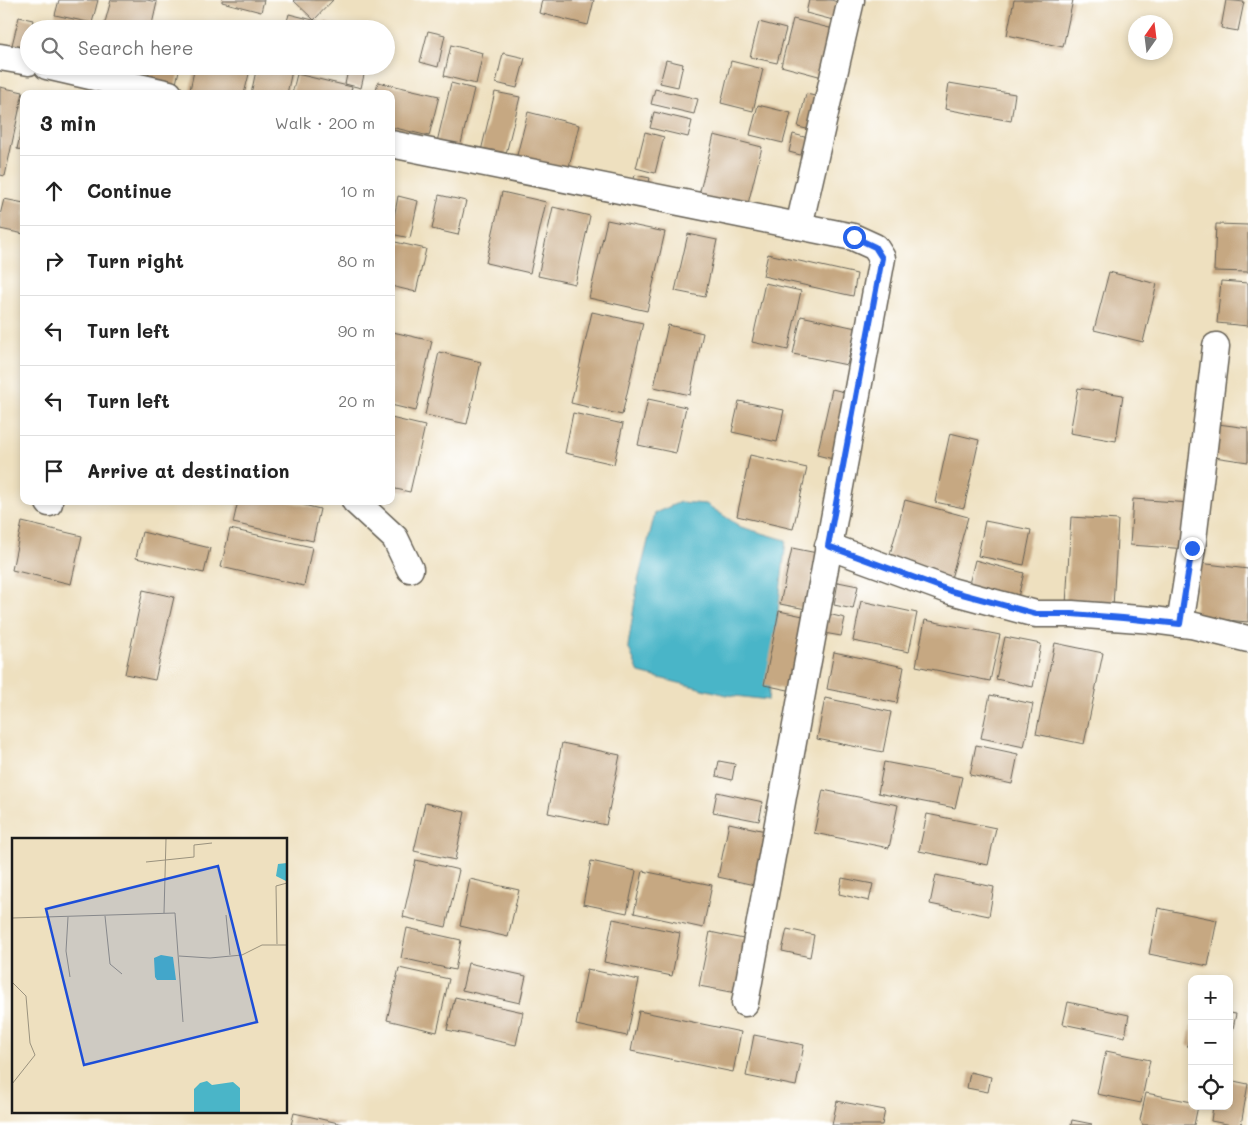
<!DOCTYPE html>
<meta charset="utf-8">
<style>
body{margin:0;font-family:Mali,sans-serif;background:#f2f2f2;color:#222}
.controls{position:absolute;right:15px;bottom:15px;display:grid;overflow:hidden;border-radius:10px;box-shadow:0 2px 8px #0003}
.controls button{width:45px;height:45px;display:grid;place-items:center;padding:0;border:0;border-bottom:1px solid #e0e0e0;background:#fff;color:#222;font:25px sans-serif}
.compass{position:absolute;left:1128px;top:15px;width:45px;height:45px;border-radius:50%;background:#fff;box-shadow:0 2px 8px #0003;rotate:14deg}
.stop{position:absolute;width:15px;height:15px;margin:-11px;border:4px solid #2563eb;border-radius:50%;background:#fff}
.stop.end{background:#2563eb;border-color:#fff;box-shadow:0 1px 5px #0008}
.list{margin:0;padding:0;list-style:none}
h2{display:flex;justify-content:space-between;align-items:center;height:65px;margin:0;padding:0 20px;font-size:21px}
h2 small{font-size:16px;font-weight:400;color:#767676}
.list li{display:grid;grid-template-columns:32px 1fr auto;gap:15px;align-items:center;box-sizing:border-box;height:70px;padding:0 20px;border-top:1px solid #e0e0e0}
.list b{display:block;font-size:19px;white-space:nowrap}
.list em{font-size:16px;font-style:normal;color:#767676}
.icon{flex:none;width:28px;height:28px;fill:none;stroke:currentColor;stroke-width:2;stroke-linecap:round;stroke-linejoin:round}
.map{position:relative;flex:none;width:1248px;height:1125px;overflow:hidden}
.search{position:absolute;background:#fff;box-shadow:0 2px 8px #0003;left:20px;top:20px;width:375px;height:55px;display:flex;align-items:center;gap:12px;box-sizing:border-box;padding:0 18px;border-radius:28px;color:#767676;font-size:19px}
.panel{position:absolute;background:#fff;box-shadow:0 2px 8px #0003;left:20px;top:90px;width:375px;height:415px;border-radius:10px}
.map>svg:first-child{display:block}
.water{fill:#4ab5c8;stroke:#336872}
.building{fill:#c6a882}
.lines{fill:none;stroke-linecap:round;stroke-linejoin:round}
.minor-casing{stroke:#666155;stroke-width:29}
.minor{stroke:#fff;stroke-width:26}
.route{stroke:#2563eb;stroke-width:6}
.inset-road{fill:none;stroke:#9a927e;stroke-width:1}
.view{fill:#1d4ed8;fill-opacity:0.15;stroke:#1d4ed8;stroke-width:2.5}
.inset-edge{fill:none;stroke:#1c1c1c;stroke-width:2.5}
</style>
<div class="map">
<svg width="1248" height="1125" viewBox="0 0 1248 1125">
<rect width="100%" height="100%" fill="#fff"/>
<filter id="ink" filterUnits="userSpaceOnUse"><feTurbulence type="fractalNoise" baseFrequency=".02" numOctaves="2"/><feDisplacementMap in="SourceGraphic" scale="10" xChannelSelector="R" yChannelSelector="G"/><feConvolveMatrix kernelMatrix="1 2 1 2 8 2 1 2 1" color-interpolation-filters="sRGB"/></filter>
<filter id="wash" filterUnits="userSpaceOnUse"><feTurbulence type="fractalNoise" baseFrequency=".0096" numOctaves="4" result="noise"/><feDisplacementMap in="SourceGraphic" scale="20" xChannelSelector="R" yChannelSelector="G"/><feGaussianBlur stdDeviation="1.12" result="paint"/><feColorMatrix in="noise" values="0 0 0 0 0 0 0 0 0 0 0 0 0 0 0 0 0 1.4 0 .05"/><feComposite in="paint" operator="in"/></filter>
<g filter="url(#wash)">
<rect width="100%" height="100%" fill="#eee0bf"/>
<path class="water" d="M680,502L706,504L741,527L786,540L768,700L727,695L639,673L628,646L638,581L655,513Z"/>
<g id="blocks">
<g class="building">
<path d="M59,0H98L92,23L55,15Z"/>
<path d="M111,0H147L157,2L151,29H116L104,26Z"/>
<path d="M222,0H264L261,12L222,2Z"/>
<path d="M293,0H333L314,20Z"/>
<path d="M542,0H594L588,25L539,13Z"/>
<path d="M809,0H831L842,3L837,21L806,13Z"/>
<path d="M1014,0H1073L1063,47L1007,35Z"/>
<path d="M1226,0L1244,2L1238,31L1221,28Z"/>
<path d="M289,14L321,22L319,29H285Z"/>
<path d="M19,17L33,20L31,29H29V37L24,57L10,53Z"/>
<path d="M793,19L842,31L830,79L781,66Z"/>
<path d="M49,21L78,28V29H47Z"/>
<path d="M324,21L347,27V29H322Z"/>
<path d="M759,22L786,29L777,63L750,57Z"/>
<path d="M161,24L179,28V29H160Z"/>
<path d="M428,31L445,35L438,67L420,62Z"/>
<path d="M451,45L483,53L476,84L444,76Z"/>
<path d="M503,53L525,58L517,88L496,83Z"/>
<path d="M666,60L683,64L678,87L660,83Z"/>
<path d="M731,61L763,69L753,111L721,103Z"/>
<path d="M89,66H140L137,79Z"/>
<path d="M151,66H180L175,88L147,81Z"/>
<path d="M195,66H251L244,94H204L190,90Z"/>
<path d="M257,66H293L287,94H251Z"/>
<path d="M313,66H337L336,73Z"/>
<path d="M349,66H366L361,88L345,84Z"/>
<path d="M297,74L352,87L350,94H292Z"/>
<path d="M378,82L439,96L429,136L391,127V94H375Z"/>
<path d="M451,83L474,89L460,148L437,142Z"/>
<path d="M949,83L1015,94L1011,121L945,109Z"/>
<path d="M0,87L23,92L5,176L0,175Z"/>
<path d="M655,89L698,99L694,114L651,104Z"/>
<path d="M495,92L520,97L505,158L481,151Z"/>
<path d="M806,94L824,98L815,131L798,127Z"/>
<path d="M758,105L791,113L783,143L750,135Z"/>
<path d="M528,112L579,125L568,171L516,159Z"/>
<path d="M654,112L692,121L688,137L650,128Z"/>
<path d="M23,122H24V150L17,149Z"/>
<path d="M645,132L664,137L655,173L636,168Z"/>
<path d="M793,134L812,139L808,157L789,152Z"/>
<path d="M714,135L762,147L746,212L698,199Z"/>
<path d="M635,175L650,178L646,192L631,189Z"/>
<path d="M502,192L546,202L530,273L486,263Z"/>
<path d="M439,195L466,201L458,235L432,229Z"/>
<path d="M398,196L418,201L410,238L391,234Z"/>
<path d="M4,199L24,203V234L0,229V215Z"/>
<path d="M553,207L590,216L575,284L538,276Z"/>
<path d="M607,220L665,232L647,311L589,298Z"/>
<path d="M1216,224L1248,225V272L1214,271Z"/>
<path d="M688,234L717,240L705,297L675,291Z"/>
<path d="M391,241L426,249L416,292L391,286Z"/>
<path d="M768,254L857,274L853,296L763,276Z"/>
<path d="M1109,272L1157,284L1143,342L1094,330Z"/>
<path d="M1221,281L1248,283V326L1217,323Z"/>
<path d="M765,283L801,291L788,350L752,342Z"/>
<path d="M592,312L643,323L622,415L571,403Z"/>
<path d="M801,316L856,328L847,365L793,354Z"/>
<path d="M668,325L703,333L690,395L654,387Z"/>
<path d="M393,332L432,341L416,411L391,405Z"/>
<path d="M439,352L481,362L467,424L425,415Z"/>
<path d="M1078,388L1123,395L1116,441L1070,433Z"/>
<path d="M832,389L848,393L833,459L817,455Z"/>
<path d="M648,399L686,407L676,453L638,445Z"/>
<path d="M739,401L784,410L777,442L732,432Z"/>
<path d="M573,413L623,424L614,464L565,453Z"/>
<path d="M391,418L425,426L410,492L391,488Z"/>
<path d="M1218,424L1248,428V462L1214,457Z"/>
<path d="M950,433L979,440L964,508L935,502Z"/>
<path d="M750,455L807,468L793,529L737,516Z"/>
<path d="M1133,499L1191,503L1188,549L1130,545Z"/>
<path d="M905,500L968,517L950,582L887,565Z"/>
<path d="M238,501H287L320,509L313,541L233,523Z"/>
<path d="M1071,517L1118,520L1113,607L1066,605Z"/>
<path d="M985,521L1031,530L1024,565L978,556Z"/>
<path d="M22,522L82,536L71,584L12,570Z"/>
<path d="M230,529L312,547L304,586L221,567Z"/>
<path d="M142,532L210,548L204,573L136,558Z"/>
<path d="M792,548L817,553L806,609L780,604Z"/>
<path d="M975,560L1024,573L1017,601L968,588Z"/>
<path d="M1199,563L1248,569V622L1194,617Z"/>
<path d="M838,582L858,586L853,609L834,605Z"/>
<path d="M143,590L174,597L155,680L125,674Z"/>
<path d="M861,601L917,613L909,652L853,641Z"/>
<path d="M779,611L808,617L793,691L764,685Z"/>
<path d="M828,614L845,618L841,636L824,633Z"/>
<path d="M925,620L1000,635L990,681L916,666Z"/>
<path d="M1005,637L1041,644L1033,687L996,679Z"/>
<path d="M1055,643L1103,653L1084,744L1036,734Z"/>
<path d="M834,652L904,667L897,703L827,689Z"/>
<path d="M990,695L1033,704L1024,747L981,738Z"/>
<path d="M825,698L891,712L883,752L817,739Z"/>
<path d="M562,743L620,755L606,825L548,813Z"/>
<path d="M976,745L1018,754L1012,784L970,775Z"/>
<path d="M719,761L735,764L732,780L716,776Z"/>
<path d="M884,762L962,777L955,808L878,793Z"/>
<path d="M823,790L898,805L889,848L814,833Z"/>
<path d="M717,792L763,802L759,821L713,812Z"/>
<path d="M425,803L465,812L455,860L414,851Z"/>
<path d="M927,814L996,828L988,865L919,851Z"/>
<path d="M729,823L770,832L759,886L718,877Z"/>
<path d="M416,860L459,870L446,927L403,917Z"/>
<path d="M591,861L636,871L627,913L583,904Z"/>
<path d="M643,871L712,885L703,928L634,913Z"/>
<path d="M936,875L994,887L989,916L930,904Z"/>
<path d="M842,878L873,884L869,901L839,894Z"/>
<path d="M470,879L519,890L508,937L460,926Z"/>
<path d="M1158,908L1217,920L1208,966L1149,954Z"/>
<path d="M613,919L680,933L672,976L604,962Z"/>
<path d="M407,928L461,940L455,970L401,958Z"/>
<path d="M787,929L814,935L810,957L782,951Z"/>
<path d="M710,932L748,940L737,993L699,986Z"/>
<path d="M468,963L526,976L520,1003L462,990Z"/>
<path d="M399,968L449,979L437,1032L387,1020Z"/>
<path d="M587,969L639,980L627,1036L576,1025Z"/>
<path d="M455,997L523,1012L516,1045L447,1030Z"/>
<path d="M1068,1002L1129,1015L1125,1037L1063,1024Z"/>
<path d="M639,1011L741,1032L733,1072L631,1051Z"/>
<path d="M1229,1013L1236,1014L1230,1043H1229Z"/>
<path d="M1191,1026H1192V1047L1187,1046Z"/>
<path d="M754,1035L804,1045L796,1086L746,1076Z"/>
<path d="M1106,1051L1150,1060L1141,1103L1097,1094Z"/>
<path d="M970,1072L991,1077L988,1092L967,1088Z"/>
<path d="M1229,1080L1248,1084L1241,1125H1232L1211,1121L1213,1106H1229Z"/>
<path d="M1146,1093L1192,1102V1106H1198L1194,1125H1143L1140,1120Z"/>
<path d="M837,1101L885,1110L882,1125H832Z"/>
<path d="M294,1113L343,1124V1125H291Z"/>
<path d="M1072,1120L1092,1124L1091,1125H1071Z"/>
</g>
</g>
</g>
<g filter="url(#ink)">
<use href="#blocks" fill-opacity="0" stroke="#666155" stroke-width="1"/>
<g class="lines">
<defs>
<g id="minor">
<path d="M0,57L29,62"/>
<path d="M47,66L169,94"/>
<path d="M391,144L853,237L875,247L882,258L745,1003"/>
<path d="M799,226L851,0"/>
<path d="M355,501L395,538L410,569"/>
<path d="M49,503V501"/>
<path d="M828,546L951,591L1036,614H1072L1153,620L1191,625L1248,639"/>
<path d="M1180,624L1192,548L1216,346"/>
</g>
</defs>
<use href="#minor" class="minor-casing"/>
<use href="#minor" class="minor"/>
</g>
</g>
<g class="lines" filter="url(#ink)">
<path class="route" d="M854,237L875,247L882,258L828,546L951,591L1036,614H1072L1123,618L1180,624L1192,548"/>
</g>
<g transform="translate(12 838)">
<rect width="275" height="275" fill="#eee0bf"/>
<path d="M275,25V43H274L264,38L266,26ZM149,117L161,119L164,142H145L143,139L142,120ZM195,243L200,247L221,244L228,250V274H182V251L188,245Z" fill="#4ab5c8"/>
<path class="inset-road" d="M134,24L182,19V7L200,5M152,75L154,1M214,77L218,117M93,78L98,126L110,136M56,79L54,113L58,139M0,80L163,75L171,184M265,106L264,48L275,45M167,118L198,120L230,117L250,107H275M0,144L14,158L18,205L23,217L0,246"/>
<path class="view" d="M206,28L245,184L72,227L34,71Z"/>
<rect width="275" height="275" class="inset-edge"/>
</g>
</svg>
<div class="controls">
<button>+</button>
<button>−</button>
<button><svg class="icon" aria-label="locate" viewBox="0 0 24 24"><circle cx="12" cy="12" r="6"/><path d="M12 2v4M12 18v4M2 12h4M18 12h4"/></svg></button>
</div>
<svg class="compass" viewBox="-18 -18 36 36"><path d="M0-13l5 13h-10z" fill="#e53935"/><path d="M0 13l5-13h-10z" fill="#767676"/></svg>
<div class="stop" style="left:854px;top:237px"></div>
<div class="stop end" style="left:1192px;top:548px"></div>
<div class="search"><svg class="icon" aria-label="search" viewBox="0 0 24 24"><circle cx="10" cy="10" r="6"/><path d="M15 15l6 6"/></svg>Search here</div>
<section class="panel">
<h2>3 min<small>Walk · 200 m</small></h2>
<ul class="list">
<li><svg class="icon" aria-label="ahead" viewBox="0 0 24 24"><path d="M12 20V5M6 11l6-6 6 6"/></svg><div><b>Continue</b></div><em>10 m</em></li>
<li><svg class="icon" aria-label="right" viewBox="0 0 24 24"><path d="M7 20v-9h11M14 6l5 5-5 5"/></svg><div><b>Turn right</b></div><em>80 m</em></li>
<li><svg class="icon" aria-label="left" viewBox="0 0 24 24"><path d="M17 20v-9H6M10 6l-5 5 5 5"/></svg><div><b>Turn left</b></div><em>90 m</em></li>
<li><svg class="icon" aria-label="left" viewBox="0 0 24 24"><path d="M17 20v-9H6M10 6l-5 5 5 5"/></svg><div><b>Turn left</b></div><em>20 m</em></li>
<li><svg class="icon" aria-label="arrive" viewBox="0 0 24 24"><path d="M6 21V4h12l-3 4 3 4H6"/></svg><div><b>Arrive at destination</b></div></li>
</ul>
</section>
</div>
